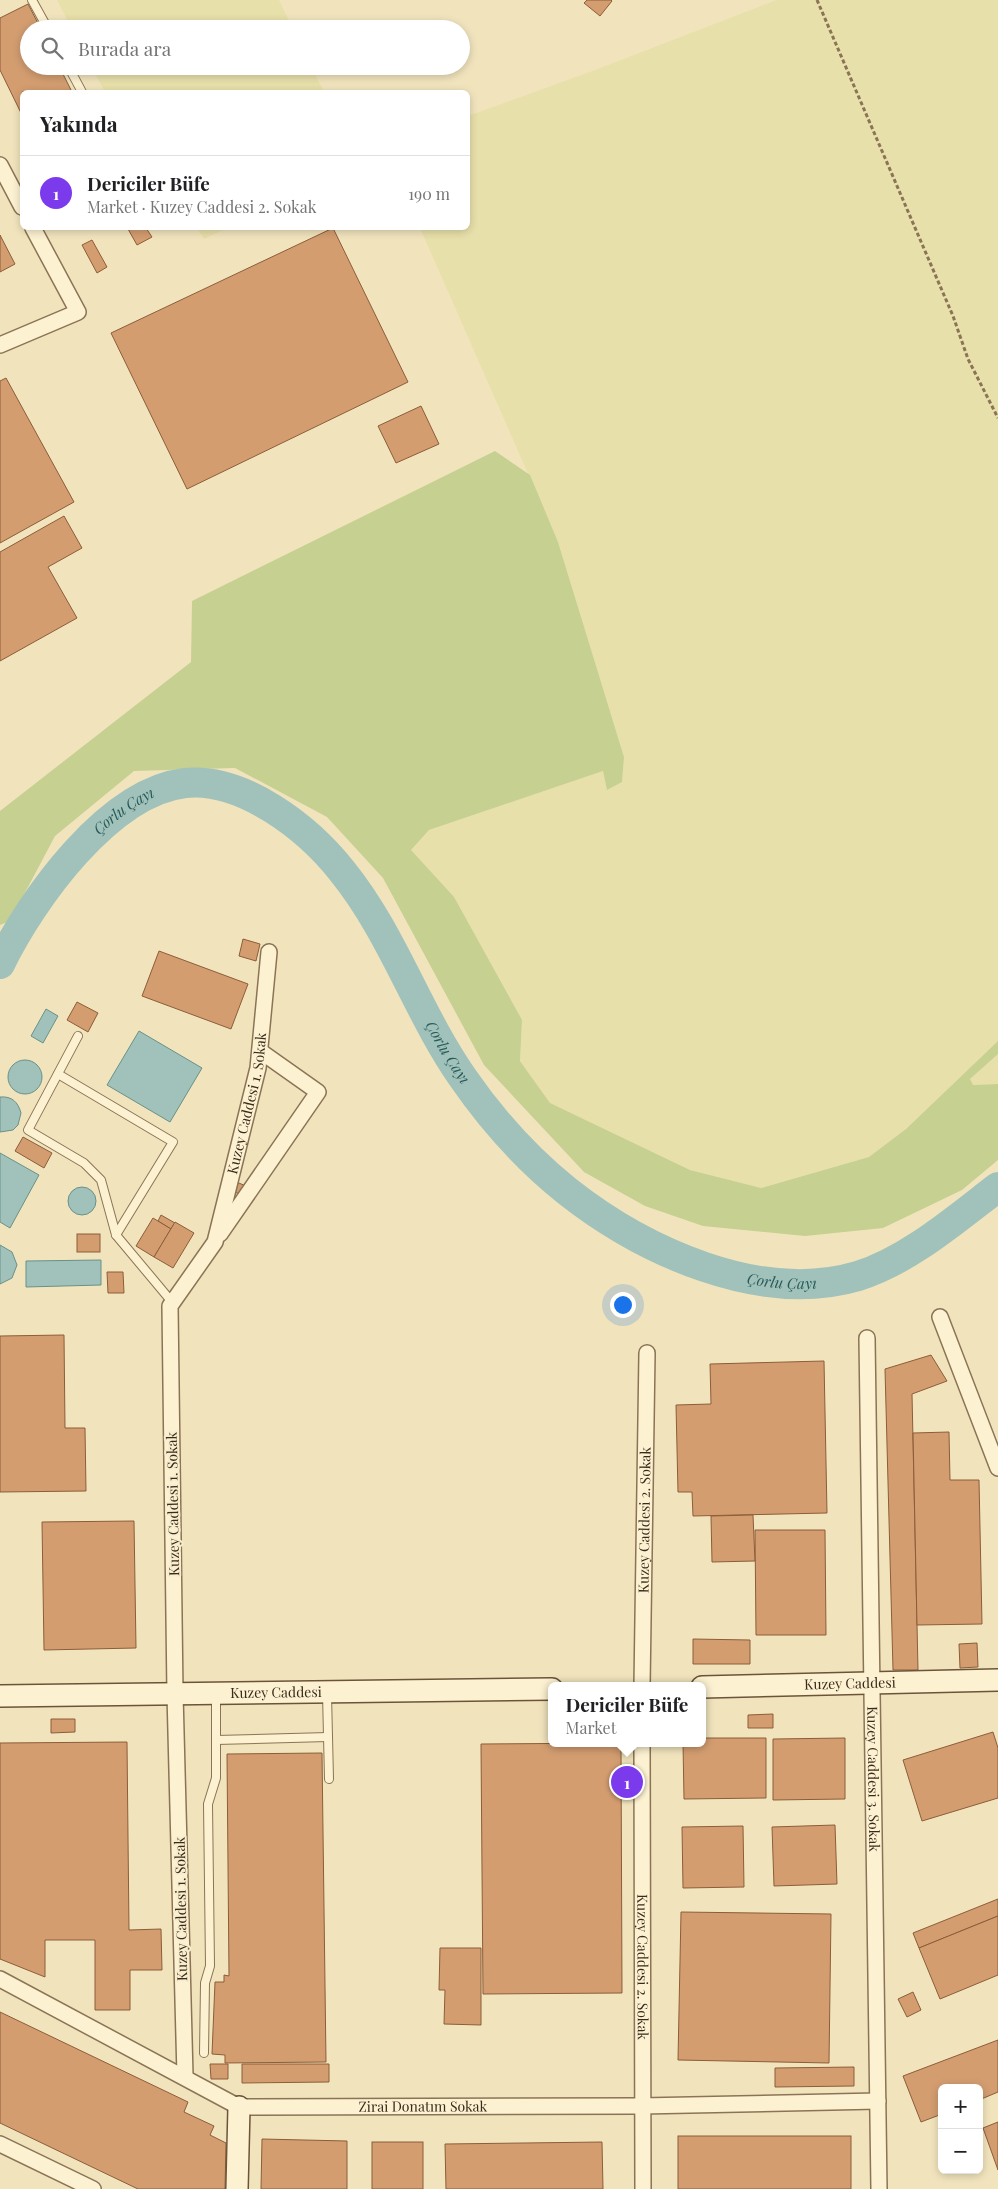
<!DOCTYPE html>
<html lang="tr">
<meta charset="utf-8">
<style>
body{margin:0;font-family:"Playfair Display",serif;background:#f2f2f2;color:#202124}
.controls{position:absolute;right:15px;bottom:15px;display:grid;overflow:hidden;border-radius:8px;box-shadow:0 2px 8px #0003}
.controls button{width:45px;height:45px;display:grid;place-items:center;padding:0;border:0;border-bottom:1px solid #e0e0e0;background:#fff;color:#202124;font:25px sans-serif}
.you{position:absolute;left:622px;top:1304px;width:18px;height:18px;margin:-12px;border:4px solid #fff;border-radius:50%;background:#1a73e8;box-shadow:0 0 0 8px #1a73e833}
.badge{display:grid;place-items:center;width:32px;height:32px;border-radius:50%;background:#7c3aed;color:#fff;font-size:16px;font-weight:700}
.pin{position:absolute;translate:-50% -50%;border:2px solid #fff;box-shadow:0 1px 5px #0006}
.popup{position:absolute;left:548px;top:1682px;width:158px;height:65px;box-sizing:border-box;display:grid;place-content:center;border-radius:8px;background:#fff;filter:drop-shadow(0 1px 4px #0005);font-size:16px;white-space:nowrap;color:#757577}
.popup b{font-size:19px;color:#202124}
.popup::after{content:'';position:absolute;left:50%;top:100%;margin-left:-10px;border:10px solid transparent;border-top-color:#fff}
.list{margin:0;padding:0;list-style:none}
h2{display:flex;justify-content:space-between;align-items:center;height:65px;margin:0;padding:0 20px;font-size:21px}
h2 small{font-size:16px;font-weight:400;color:#757577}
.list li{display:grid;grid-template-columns:32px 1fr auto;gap:15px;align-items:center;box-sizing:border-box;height:75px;padding:0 20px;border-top:1px solid #e0e0e0}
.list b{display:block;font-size:19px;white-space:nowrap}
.list p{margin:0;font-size:16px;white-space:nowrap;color:#757577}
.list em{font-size:16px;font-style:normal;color:#757577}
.icon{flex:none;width:28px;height:28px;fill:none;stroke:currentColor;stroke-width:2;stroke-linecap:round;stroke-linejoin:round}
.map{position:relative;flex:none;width:998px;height:2189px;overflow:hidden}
.search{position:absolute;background:#fff;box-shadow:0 2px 8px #0003;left:20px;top:20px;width:450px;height:55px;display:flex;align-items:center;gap:12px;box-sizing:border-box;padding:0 18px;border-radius:28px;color:#757577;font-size:19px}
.panel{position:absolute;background:#fff;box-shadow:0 2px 8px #0003;left:20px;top:90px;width:450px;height:140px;border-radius:8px}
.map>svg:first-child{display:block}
.farmland{fill:#e8e0aa}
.green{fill:#c6d090}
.water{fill:#a1c2ba;stroke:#689188}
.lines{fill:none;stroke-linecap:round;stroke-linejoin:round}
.river{stroke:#a1c2ba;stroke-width:30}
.building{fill:#d39d70;stroke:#8c5d39}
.lane-casing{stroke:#8b7455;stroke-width:10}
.street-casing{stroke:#8b7455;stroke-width:18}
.secondary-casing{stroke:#6c5438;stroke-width:24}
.path{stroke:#8b7455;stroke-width:3;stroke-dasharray:4 2.5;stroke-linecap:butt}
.lane{stroke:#fcf1d1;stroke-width:8}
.street{stroke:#fcf1d1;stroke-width:15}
.secondary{stroke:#fcf1d1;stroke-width:21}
.labels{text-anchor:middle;stroke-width:4;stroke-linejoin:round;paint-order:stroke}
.street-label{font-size:14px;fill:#392a1b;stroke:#f8eecd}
.water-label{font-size:15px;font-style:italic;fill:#295a59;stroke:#f8eecd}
</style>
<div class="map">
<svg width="998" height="2189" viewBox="0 0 998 2189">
<rect width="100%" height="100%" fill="#f1e4bd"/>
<g class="farmland">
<path d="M57,0H279L293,29H72Z"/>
<path d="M776,0H998V1041L906,1129L869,1157L760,1188L690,1170L550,1103L520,1061L522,1020L411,850L429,830L603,771L607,790L622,782L624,757L558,542L420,228H468V116L595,70Z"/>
<path d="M91,66H311L324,92H105Z"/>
<path d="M197,228H227L204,239Z"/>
<path d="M998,1054V1084L972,1085L970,1079Z"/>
</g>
<path class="green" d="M495,451L530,475L558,542L624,757L622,782L607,790L603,771L429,830L411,850L454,897L522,1020L520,1061L550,1103L690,1170L761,1188L869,1157L906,1129L998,1041V1054L970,1079L973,1085L998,1084V1160L962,1190L883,1228L805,1236L703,1226L645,1206L584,1172L484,1065L383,878L327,817L235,768L134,771L55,836L10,921L0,925V811L191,662L192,601Z"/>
<g class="water">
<path d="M46,1009L58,1016L43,1043L31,1036Z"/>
<path d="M139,1031L202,1068L170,1122L107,1085Z"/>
<circle cx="25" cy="1077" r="17"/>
<path d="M0,1097C12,1096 18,1102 21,1113L18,1125L13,1130L0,1132Z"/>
<path d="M0,1153L39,1175L10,1228L0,1222Z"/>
<circle cx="82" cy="1201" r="14"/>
<path d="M0,1245L12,1252L17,1265L12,1278L0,1284Z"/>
<path d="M101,1260V1285L26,1287V1261Z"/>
</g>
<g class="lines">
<path class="river" id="s1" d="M0,964C32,899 108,792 185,783C243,777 308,828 342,871C393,934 417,1012 463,1078C492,1120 527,1159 567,1191C643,1251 760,1305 858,1276C909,1260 956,1219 998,1187"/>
</g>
<g class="building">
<path d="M587,0H611L612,1L600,16L584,3Z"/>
<path d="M28,4L41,29H29V66H59L72,92H22V115L0,70V18Z"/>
<path d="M133,228H146L152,237L137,245L128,229Z"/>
<path d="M333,228L408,382L187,489L111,333Z"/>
<path d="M0,235L15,264L0,272Z"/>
<path d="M92,240L107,267L97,273L82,245Z"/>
<path d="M6,378L74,502L0,543V381Z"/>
<path d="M421,406L439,444L396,463L378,426Z"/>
<path d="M64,516L82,548L48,567L77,618L0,661V552Z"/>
<path d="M243,939L260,944L256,961L239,956Z"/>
<path d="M159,951L248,984L231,1029L142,996Z"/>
<path d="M77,1002L98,1013L88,1032L67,1020Z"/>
<path d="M23,1137L52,1153L44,1168L15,1151Z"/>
<path d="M234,1181L246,1186L242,1195L230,1190Z"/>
<path d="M161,1215L175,1223L171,1229L158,1221Z"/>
<path d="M153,1218L171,1229L154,1257L136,1246Z"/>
<path d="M175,1222L194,1233L173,1268L154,1257Z"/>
<rect x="77" y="1234" width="23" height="18"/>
<path d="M107,1272H123L124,1293H108Z"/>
<path d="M64,1335L65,1428H85L86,1491L0,1492V1336Z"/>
<path d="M931,1355L947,1381L912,1394L918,1670H893L885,1369Z"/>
<path d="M824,1361L827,1513L693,1516L692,1492H678L676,1405L711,1404L710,1364Z"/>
<path d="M949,1432L950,1480H979L982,1624L917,1625L913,1433Z"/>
<path d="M753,1515L755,1561L712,1562L711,1516Z"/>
<path d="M134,1521L136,1648L44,1650L42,1522Z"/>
<path d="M755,1530H825L826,1635H756Z"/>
<path d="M693,1639L750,1640V1664H693Z"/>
<path d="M977,1643L978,1667L960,1668L959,1644Z"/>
<path d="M773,1714V1728H748V1715Z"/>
<path d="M51,1719H75V1732L51,1733Z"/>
<path d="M993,1732L998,1748V1798L922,1821L903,1760Z"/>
<path d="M702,1738H766V1798L684,1799L683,1743H702Z"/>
<path d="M845,1738V1799L773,1800V1739Z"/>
<path d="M127,1742L129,1930L161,1929L162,1970H130V2010H95V1940H45V1977L0,1959V1743Z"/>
<path d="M621,1743L622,1993L483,1994L481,1744Z"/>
<path d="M322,1753L326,2062L225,2063V2055L212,2054L215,1982H224V1975L229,1976L227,1754Z"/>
<path d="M835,1825L837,1884L774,1886L772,1827Z"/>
<path d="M743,1826L744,1887L683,1888L682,1827Z"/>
<path d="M998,1899V1916L919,1948L913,1933Z"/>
<path d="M681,1912L831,1914L829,2063L678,2060Z"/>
<path d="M998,1916V1975L940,1999L919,1948Z"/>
<path d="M440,1948H481V2025L444,2024L445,1990H439Z"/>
<path d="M913,1992L921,2010L907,2017L898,1999Z"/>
<path d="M0,2012L188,2102L184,2112L214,2126L210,2135L226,2143L225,2189H138L0,2123Z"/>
<path d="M998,2040V2092L979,2100V2088H942V2114L921,2122L903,2076Z"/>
<path d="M210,2064H228V2079H211Z"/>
<path d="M242,2064H329V2082L242,2083Z"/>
<path d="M854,2067V2086L775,2087V2068Z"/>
<path d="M998,2122V2170L983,2128Z"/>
<rect x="678" y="2136" width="173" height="53"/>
<path d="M262,2139L347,2141V2189H261Z"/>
<rect x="372" y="2142" width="51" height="47"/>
<path d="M602,2142L603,2189H446L445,2144Z"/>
</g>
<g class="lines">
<defs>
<g id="lane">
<path d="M32,0L48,29"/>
<path d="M68,66L82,92"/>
<path d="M78,1036L28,1130L84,1163L101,1180L116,1235L172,1302"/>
<path d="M58,1074L173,1142L116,1235"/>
<path d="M327,1694L329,1779"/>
<path d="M216,1740L328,1737"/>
<path d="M204,2053L205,1983L210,1966L208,1804L216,1778V1695"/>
</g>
<g id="street">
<path d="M0,165L22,207"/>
<path d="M0,345L78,312L33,228"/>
<path d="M220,1234L318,1092L260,1051"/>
<path d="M940,1317L998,1468"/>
<path id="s2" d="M867,1338L879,2189"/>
<path id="s3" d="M642,1686L647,1353"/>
<path id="s4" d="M642,1743L643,2189"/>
<path id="s5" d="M0,1979L239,2107L641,2106L878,2101"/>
<path id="s6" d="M185,2076L175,1694L170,1306L215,1242L258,1068L269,952"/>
<path d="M0,2144L93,2189"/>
</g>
<g id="secondary">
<path id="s7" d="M702,1687L998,1680"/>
<path id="s8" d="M0,1696L552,1689"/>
<path d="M237,2189L239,2107"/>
</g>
</defs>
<use href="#lane" class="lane-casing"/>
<use href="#street" class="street-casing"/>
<use href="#secondary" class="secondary-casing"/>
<path class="path" d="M817,0L953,316L968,359L998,418"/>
<use href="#lane" class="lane"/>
<use href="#street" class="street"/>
<use href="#secondary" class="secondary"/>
</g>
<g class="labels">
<g class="street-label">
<text dy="5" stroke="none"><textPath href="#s6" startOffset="991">Kuzey Caddesi 1. Sokak</textPath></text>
<text transform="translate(173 1504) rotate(-91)" y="5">Kuzey Caddesi 1. Sokak</text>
<text dy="5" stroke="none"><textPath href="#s3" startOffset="166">Kuzey Caddesi 2. Sokak</textPath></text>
<text dy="5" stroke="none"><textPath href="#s7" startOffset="148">Kuzey Caddesi</textPath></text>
<text dy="5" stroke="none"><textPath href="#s8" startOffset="276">Kuzey Caddesi</textPath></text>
<text dy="5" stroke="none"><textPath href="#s2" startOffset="441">Kuzey Caddesi 3. Sokak</textPath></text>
<text transform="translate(181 1909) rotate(-91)" y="5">Kuzey Caddesi 1. Sokak</text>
<text dy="5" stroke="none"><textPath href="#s4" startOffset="224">Kuzey Caddesi 2. Sokak</textPath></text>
<text dy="5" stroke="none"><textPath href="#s5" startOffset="455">Zirai Donatım Sokak</textPath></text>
</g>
<g class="water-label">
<text dy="5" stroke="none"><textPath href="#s1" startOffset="199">Çorlu Çayı</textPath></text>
<text dy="5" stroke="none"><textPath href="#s1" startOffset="664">Çorlu Çayı</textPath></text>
<text dy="5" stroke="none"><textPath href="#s1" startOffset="1085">Çorlu Çayı</textPath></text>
</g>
</g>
</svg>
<div class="controls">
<button>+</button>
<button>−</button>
</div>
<div class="you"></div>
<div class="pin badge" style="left:627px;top:1782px">1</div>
<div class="popup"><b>Dericiler Büfe</b>Market</div>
<div class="search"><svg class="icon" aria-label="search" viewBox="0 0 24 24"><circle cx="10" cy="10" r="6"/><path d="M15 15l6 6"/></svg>Burada ara</div>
<section class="panel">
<h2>Yakında<small></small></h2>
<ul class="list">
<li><span class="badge">1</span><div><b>Dericiler Büfe</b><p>Market · Kuzey Caddesi 2. Sokak</p></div><em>190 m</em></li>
</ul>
</section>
</div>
